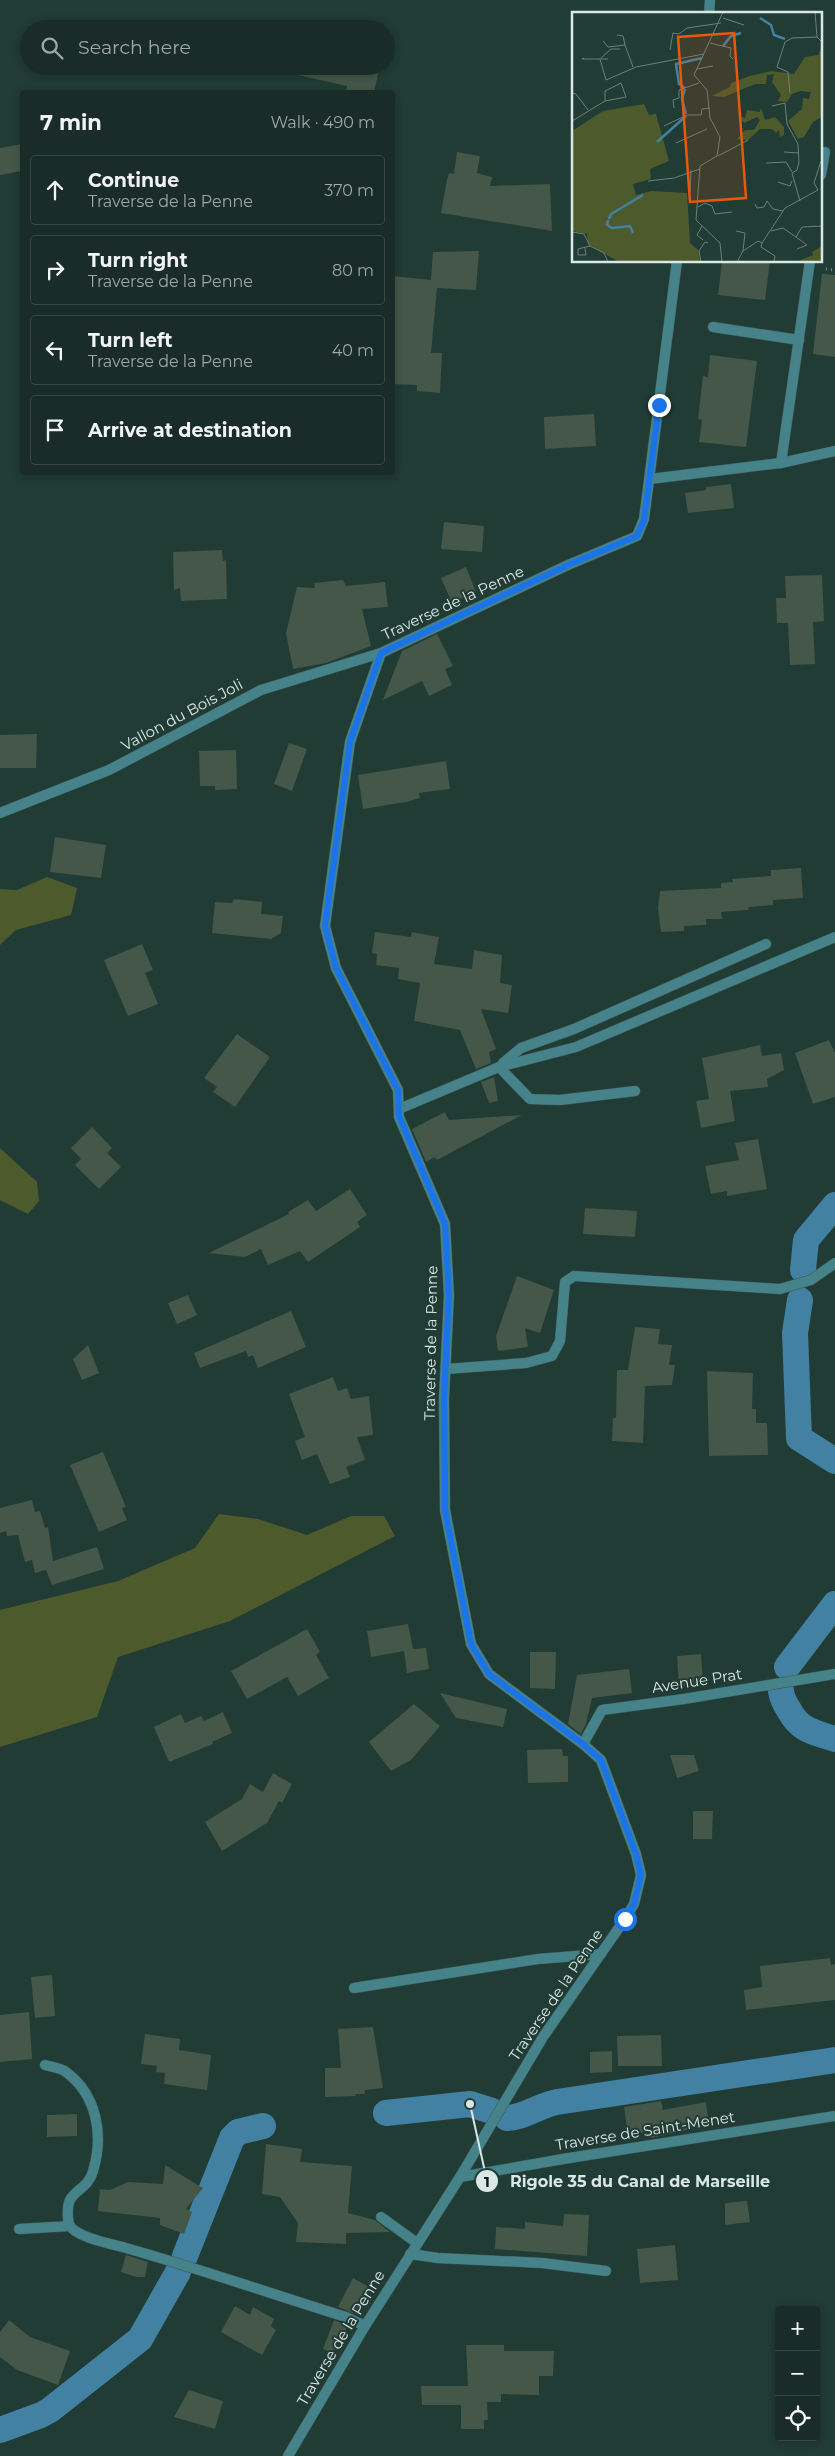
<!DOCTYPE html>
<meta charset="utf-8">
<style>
body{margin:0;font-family:Montserrat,sans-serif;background:#223430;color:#f1f3f6}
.controls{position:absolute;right:15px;bottom:15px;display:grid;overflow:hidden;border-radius:5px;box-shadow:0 2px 8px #0003}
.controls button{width:45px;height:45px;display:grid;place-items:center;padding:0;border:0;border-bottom:1px solid #374845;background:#192c28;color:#f1f3f6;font:25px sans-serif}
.stop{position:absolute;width:15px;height:15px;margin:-11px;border:4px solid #1a73e8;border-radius:50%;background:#fff}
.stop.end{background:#1a73e8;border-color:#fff;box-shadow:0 1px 5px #0008}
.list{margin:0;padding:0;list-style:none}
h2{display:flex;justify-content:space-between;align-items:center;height:65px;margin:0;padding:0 20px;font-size:21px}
h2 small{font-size:16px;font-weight:400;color:#9fa7a8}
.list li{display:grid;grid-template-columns:32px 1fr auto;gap:15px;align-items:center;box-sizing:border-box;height:70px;margin:0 10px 10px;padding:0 10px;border:1px solid #374845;border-radius:5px}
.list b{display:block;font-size:19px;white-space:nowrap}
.list p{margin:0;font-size:16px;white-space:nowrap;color:#9fa7a8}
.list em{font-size:16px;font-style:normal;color:#9fa7a8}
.icon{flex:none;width:28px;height:28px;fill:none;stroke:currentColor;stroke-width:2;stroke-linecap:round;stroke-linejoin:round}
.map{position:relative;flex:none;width:835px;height:2456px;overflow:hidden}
.search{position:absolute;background:#192c28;box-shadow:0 2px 8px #0003;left:20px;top:20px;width:375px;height:55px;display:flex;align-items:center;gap:12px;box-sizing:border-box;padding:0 18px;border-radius:28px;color:#9fa7a8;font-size:19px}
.panel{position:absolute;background:#192c28;box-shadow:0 2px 8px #0003;left:20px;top:90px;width:375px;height:385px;border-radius:5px}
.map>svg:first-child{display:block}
.green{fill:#4d5b2c}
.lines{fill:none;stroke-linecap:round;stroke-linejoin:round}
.canal{stroke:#4381a3;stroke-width:26}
.building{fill:#445748}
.service-casing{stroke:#3e5751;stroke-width:11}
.minor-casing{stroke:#3e5751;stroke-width:11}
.path{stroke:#7c908b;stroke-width:3;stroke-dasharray:1 4;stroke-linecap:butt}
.service{stroke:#45828a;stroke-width:10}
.minor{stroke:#45828a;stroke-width:10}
.route{stroke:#1a73e8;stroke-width:6}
.labels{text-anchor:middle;stroke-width:4;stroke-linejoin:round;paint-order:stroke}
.street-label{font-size:15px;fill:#d9e8e4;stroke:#213b35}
.inset-river{fill:none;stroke:#4381a3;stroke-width:2.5}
.inset-road{fill:none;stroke:#6b807b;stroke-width:1}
.view{fill:#e8590c;fill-opacity:0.15;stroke:#e8590c;stroke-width:2.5}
.inset-edge{fill:none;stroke:#d9e8e4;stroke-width:2.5}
.leader{fill:none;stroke:#d9e8e4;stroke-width:2}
.callout-dot{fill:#d9e8e4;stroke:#213b35;stroke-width:2}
.mark-label{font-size:15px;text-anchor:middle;font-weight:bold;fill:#111}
.callout-label{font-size:16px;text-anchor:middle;font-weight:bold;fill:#d9e8e4;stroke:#213b35;stroke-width:4;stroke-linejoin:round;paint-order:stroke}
</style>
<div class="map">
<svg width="835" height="2456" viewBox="0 0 835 2456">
<rect width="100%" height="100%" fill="#213b35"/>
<g class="green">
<path d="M47,877L77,888L71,915L16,930L0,945V889L17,890Z"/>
<path d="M0,1148L37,1182L39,1201L28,1214L0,1200Z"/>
<path d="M219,1514L258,1519L307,1535L351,1516H384L395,1536L230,1621L118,1657L97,1717L0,1747V1610L118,1581L195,1548Z"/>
</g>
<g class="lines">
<g class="canal">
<path d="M803,1270L806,1240L835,1205"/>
<path d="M800,1300L795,1333L799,1438L835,1461"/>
<path d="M787,1667L835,1604"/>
<path d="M781,1691C782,1698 785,1704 789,1710C800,1731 814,1732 835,1739"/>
<path d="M386,2113L470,2104L492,2111"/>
<path d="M507,2118C523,2118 540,2105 557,2102L835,2060"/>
<path d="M185,2256L232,2138L238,2132L263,2126"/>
<path d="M0,2430L41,2415L50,2410L140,2339L178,2272"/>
</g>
</g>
<g class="building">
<path d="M299,66H364L379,70L374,92H346L347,86L298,75Z"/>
<path d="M22,144V171L0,175V148Z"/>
<path d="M457,152L480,156L477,173L492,177L490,186L550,184L552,231L441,213L447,180L449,173L454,174Z"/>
<path d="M479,251L476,290L437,288L431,353H442L440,393L417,391V385L392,384V276L431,280L433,252Z"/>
<path d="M722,261H770L765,300L718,295Z"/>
<path d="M822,274L835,275V357L813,354Z"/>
<path d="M710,355L757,361L746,447L699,442L702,420L698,419L703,376L708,377Z"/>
<path d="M594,414L596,446L545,449L544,417Z"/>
<path d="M731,484L734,508L688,513L685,493L706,490V487Z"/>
<path d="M444,522L484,526L482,552L441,549Z"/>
<path d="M222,550L223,561L226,560L227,599L181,601L180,588L174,590L173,552Z"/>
<path d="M466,567L476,592L452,603L441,578Z"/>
<path d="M822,575L824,621L813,622L815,664L790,665L788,623H777L776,598H786L785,576Z"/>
<path d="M343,580L346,586L385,582L388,607L362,609L371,646L326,663L293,669L286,633L297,587L315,588L314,583Z"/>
<path d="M437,634L453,666L445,669L452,685L429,696L422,681L383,700L402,651Z"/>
<path d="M37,734L36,768H0V735Z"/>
<path d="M289,743L307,749L292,791L274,784Z"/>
<path d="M236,750L237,789L215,790V786H200L199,751Z"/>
<path d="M446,761L450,789L419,793L420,798L406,802L363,809L358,775Z"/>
<path d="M55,837L106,845L101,878L50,872Z"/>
<path d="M801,868L803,898L773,900V905L749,907L748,910L721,912L722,919H706V925L684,926V931L661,932L658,909L660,891L721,888V883L733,882L732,879L771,876V870Z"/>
<path d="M234,899L262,902L261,914L283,916L281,933L271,939L212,933L215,902L232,903Z"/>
<path d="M375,932L411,937L412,932L439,937L434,964L472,969L474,950L502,955L500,983L512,985L508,1013L481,1009L496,1049L489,1052L491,1063L476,1069L460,1030L414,1021L420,983L398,979L399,968L376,965L377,954L372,953Z"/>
<path d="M142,944L153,970L145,973L158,1004L128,1016L104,960Z"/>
<path d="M237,1034L270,1057L235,1107L213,1092L217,1087L204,1078Z"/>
<path d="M829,1040L835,1053V1097L813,1104L795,1053Z"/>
<path d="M760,1045L762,1056L781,1053L784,1070L767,1079L768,1087L730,1091L735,1121L701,1128L696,1101L709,1099L702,1058Z"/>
<path d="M494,1077L498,1101L489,1103L481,1082Z"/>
<path d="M445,1112L449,1120L522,1115L437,1160L435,1157L426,1162L412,1129Z"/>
<path d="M92,1127L112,1148L107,1153L121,1167L99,1189L75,1165L81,1159L71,1148Z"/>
<path d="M758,1139L767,1189L727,1196V1191L711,1194L705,1166L739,1160L735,1143Z"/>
<path d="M350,1189L367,1215L357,1222L360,1227L308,1262L300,1251L268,1265L261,1249L245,1257L209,1253L289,1214L288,1212L308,1200L316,1211Z"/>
<path d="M585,1208L637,1211L635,1237L583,1234Z"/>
<path d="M517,1276L554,1290L540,1333L525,1328L528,1347L498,1351L496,1336Z"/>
<path d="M188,1295L197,1315L177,1324L168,1303Z"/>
<path d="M291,1311L306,1347L258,1368L253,1355L248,1357L246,1351L200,1368L194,1353Z"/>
<path d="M635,1327L660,1329L658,1344L672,1345L669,1365H675L672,1385L645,1386L643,1443L612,1441L613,1418H616L617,1370H628Z"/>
<path d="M88,1345L99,1373L82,1380L73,1359Z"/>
<path d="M707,1371L753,1373L752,1409H756V1423H767L768,1455L709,1456Z"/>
<path d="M333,1377L338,1391L347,1388L351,1399L369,1396L373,1435L357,1437L365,1460L346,1467L350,1477L330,1484L317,1454L302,1460L295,1441L305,1437L289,1394Z"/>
<path d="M103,1452L126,1507L122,1508L127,1520L99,1532L70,1465Z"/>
<path d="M32,1500L35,1512L40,1511L45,1528L48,1527L53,1561L97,1547L104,1569L52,1585L46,1570L35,1573L32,1560L25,1562L18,1535L7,1536L6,1531L0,1533V1508Z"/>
<path d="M408,1624L413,1649L426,1648L429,1669L407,1673L404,1651L371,1657L367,1631Z"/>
<path d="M307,1629L320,1652L316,1655L329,1678L298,1696L287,1677L247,1699L231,1671Z"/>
<path d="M530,1652H556L555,1689L530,1688Z"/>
<path d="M701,1654L703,1684L679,1687L677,1656Z"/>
<path d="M629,1669L632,1693L592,1698L586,1724L581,1734L568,1724L577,1675Z"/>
<path d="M440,1693L507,1709L503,1727L456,1718Z"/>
<path d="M414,1704L440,1726L411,1760L391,1771L369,1742Z"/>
<path d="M223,1712L232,1733L212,1742L213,1744L169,1762L154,1727L181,1714L185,1723L201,1716L204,1721Z"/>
<path d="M562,1749L563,1756H568V1782L528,1783L527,1750Z"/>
<path d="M670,1755H694L699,1771L677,1778Z"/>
<path d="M273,1773L292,1784L282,1803L279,1801L267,1823L222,1851L205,1822L242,1799L250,1784L263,1792Z"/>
<path d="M693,1811H713L712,1839H693Z"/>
<path d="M830,1958L831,1965L835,1964V2000L746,2010L744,1990L762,1987L760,1966Z"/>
<path d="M52,1975L55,2016L35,2018L31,1977Z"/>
<path d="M29,2012L32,2059L0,2062V2015Z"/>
<path d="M373,2027L383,2088L365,2090V2094H355L356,2096L325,2097V2068H341L338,2029Z"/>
<path d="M145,2034L180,2039L179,2050L211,2055L207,2090L164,2084L165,2073L156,2072L157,2066L141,2064Z"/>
<path d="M661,2035L662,2066H618L617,2036Z"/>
<path d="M612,2051V2072L590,2073V2052Z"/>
<path d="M661,2101L663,2110L706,2102L709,2125L651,2138V2131L628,2135L624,2107Z"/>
<path d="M77,2114V2136L47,2137V2115Z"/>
<path d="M266,2144L302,2149L300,2162L352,2166L348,2213L375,2220L390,2232L346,2233V2244L296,2242L298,2223L280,2197L262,2194Z"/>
<path d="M165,2165L203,2188L186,2209L192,2212L184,2234L160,2225V2218L98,2211L100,2189L110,2190L128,2182L163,2184Z"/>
<path d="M747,2201L750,2222L725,2225V2203Z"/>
<path d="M564,2214L589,2215L587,2256L495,2249L496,2227L525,2229V2222L563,2226Z"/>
<path d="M675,2245L678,2280L640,2283L637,2249Z"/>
<path d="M126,2255L148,2262L145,2277H136L121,2272Z"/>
<path d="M353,2278L371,2288L355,2314L338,2307Z"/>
<path d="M235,2306L250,2315L253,2307L274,2319L271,2326L276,2330L262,2355L221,2332Z"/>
<path d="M9,2320L30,2337L70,2351L58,2385L17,2370L0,2357V2332Z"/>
<path d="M334,2320L348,2326L332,2353L323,2349Z"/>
<path d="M466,2345H504V2351H554L553,2376H539V2395L501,2394V2402H487L488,2420H484V2429H461V2405H422L421,2386H468Z"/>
<path d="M189,2390L223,2401L215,2429L174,2417Z"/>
</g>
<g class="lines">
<defs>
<g id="service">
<path d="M821,175L825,152"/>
<path d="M713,327L799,340"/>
<path d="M781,463L810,261"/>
<path d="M650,479L781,463L835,451"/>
</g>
<g id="minor">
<path d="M709,14L710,0"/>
<path d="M0,813L109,770L261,690L381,653"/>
<path d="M503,1063L521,1048L574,1029L766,944"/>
<path d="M499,1067L530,1099L560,1100L635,1091"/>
<path d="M399,1109L499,1067L576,1047L835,937"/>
<path d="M446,1369L526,1363L552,1356L560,1341L565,1282L574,1276L780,1289L811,1280L835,1263"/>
<path d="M583,1744L602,1710L684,1699L835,1674"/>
<path d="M354,1988L538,1959L601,1954"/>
<path d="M45,2065C51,2067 61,2068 66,2072C97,2095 104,2135 93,2171C89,2187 76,2189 70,2200C67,2206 67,2220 70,2226C78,2238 112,2244 126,2248C200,2269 272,2294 346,2317L365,2326"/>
<path d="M460,2177L563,2159L835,2116"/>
<path d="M381,2217L417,2243"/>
<path d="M19,2229L70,2226"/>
<path d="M410,2254L438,2258L542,2263L606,2271"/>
<path d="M288,2456L365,2326L460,2177L543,2037L625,1919L634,1904L641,1875L636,1854L601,1760L583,1744L489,1674L471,1644L445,1510L444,1398L449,1295L445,1224L399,1117L398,1090L336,968L325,926L350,742L381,653L568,565L637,536L644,519L677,261"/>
</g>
</defs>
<use href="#service" class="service-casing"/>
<use href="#minor" class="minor-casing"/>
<path class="path" d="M826,269L835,270"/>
<use href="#service" class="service"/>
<use href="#minor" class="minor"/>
</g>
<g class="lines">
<path class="route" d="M625,1919L634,1904L641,1875L636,1854L601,1760L583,1744L489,1674L471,1644L445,1510L444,1398L449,1295L445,1224L399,1116L398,1090L336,968L325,926L350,742L381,653L568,565L637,536L644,520L659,405"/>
</g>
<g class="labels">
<g class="street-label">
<text transform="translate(453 603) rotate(-25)" y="5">Traverse de la Penne</text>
<text transform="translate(182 715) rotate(-28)" y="5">Vallon du Bois Joli</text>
<text transform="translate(431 1343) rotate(-89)" y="5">Traverse de la Penne</text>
<text transform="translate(697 1681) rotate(-9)" y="5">Avenue Prat</text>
<text transform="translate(556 1995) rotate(-56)" y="5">Traverse de la Penne</text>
<text transform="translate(645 2131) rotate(-9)" y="5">Traverse de Saint-Menet</text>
<text transform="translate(341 2338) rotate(-59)" y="5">Traverse de la Penne</text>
</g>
</g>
<g transform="translate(572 12)">
<rect width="250" height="250" fill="#213b35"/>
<path d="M250,33V105L241,110L232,125L226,127L216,109L230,97L231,86L237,87L239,80L228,79L220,82L215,90L206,89L209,83L200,70L202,62L195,63L194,72H183L152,85L140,84L158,75L159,71L178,64L199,59L222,62L233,45L246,43ZM72,92L77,103L84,102L97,149L78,157L79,167L61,172L64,183L79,179L115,181L118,231L126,238L128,250H47L16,232L15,222L0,219V119L31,99ZM189,96L193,108L203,105L212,115V123L208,125L207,118L204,121L200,117H188L176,128L165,127L173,118H182L188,108L185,105L172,111L166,104L173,106L175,98L188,100ZM250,234V250H224L241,243L240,240Z" fill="#4d5b2c"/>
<path class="inset-river" d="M188,6L199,13L202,23L213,27M151,34L159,24L169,21M113,76L107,72L104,52L130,46M113,77L110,87L114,102M85,130L114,104M37,207L39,202L71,183M36,208L35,213L40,216L58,214L61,221"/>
<path class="inset-road" d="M243,0L245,25L250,30M151,6L172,13M45,23L51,24L53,33M31,29L36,35L53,33L61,55M138,31L159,36L158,44L161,47M98,38L101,21L107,22L115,16L149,11M12,46L10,47H36M29,46L39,37H48M28,47L34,68L64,55L132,42M125,57L141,54M0,81L4,82L16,98M218,81L216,60L205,55L213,30L220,26L245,25M200,94L213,91L215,112L226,132L227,150L225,158L220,161L228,189M102,96L101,88L107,86V78L127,71M0,109L33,89V79L49,71L54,85L33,89M92,114L115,103H129L130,97L138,96M104,131L135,117M212,140L227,141M146,144L176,128M194,151L214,150L220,160M76,169L102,166L128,157M206,170L218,174L220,169M118,180L119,158M183,192L185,196L192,195L195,189L201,197L211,199M126,195L133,191L140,194L143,202L160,200M130,214L125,223L131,228M164,219L173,221L171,239M199,219L211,216L224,225L230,215L250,214M0,220L12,222L18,234M224,225L235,233L225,237M190,231L189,235L203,244L202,250M13,236L14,243H6V237L18,234L32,241L36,250M129,250L127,239L133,230L136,231M150,250L148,231L124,208L128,154L145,144L148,125L138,106L135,78L122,63L151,0M165,250L171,239L186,229L190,231L213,196L246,178L242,171L249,149"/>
<path class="view" d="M162,21L174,186L118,190L106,25Z"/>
<rect width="250" height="250" class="inset-edge"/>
</g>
<path class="leader" d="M470 2104L487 2181"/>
<g class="callout-dot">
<circle cx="470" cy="2104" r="5"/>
<circle cx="487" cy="2181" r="12"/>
</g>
<g class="mark-label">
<text x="487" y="2187">1</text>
</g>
<g class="callout-label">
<text x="640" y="2187">Rigole 35 du Canal de Marseille</text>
</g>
</svg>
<div class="controls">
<button>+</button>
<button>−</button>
<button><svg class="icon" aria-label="locate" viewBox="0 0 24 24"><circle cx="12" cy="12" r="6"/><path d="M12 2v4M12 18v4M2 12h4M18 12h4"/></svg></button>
</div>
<div class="stop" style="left:625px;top:1919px"></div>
<div class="stop end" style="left:659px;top:405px"></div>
<div class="search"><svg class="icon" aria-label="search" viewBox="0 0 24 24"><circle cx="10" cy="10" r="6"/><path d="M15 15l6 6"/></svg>Search here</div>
<section class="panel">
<h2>7 min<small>Walk · 490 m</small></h2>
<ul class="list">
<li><svg class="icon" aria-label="ahead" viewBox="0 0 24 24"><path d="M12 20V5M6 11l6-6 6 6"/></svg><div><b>Continue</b><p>Traverse de la Penne</p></div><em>370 m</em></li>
<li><svg class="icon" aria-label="right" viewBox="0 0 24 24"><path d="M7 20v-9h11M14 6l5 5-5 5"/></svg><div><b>Turn right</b><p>Traverse de la Penne</p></div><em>80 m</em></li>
<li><svg class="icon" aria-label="left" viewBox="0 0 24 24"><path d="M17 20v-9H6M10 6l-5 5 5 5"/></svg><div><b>Turn left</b><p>Traverse de la Penne</p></div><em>40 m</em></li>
<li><svg class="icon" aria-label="arrive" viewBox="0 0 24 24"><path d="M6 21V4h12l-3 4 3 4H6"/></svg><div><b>Arrive at destination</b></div></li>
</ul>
</section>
</div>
